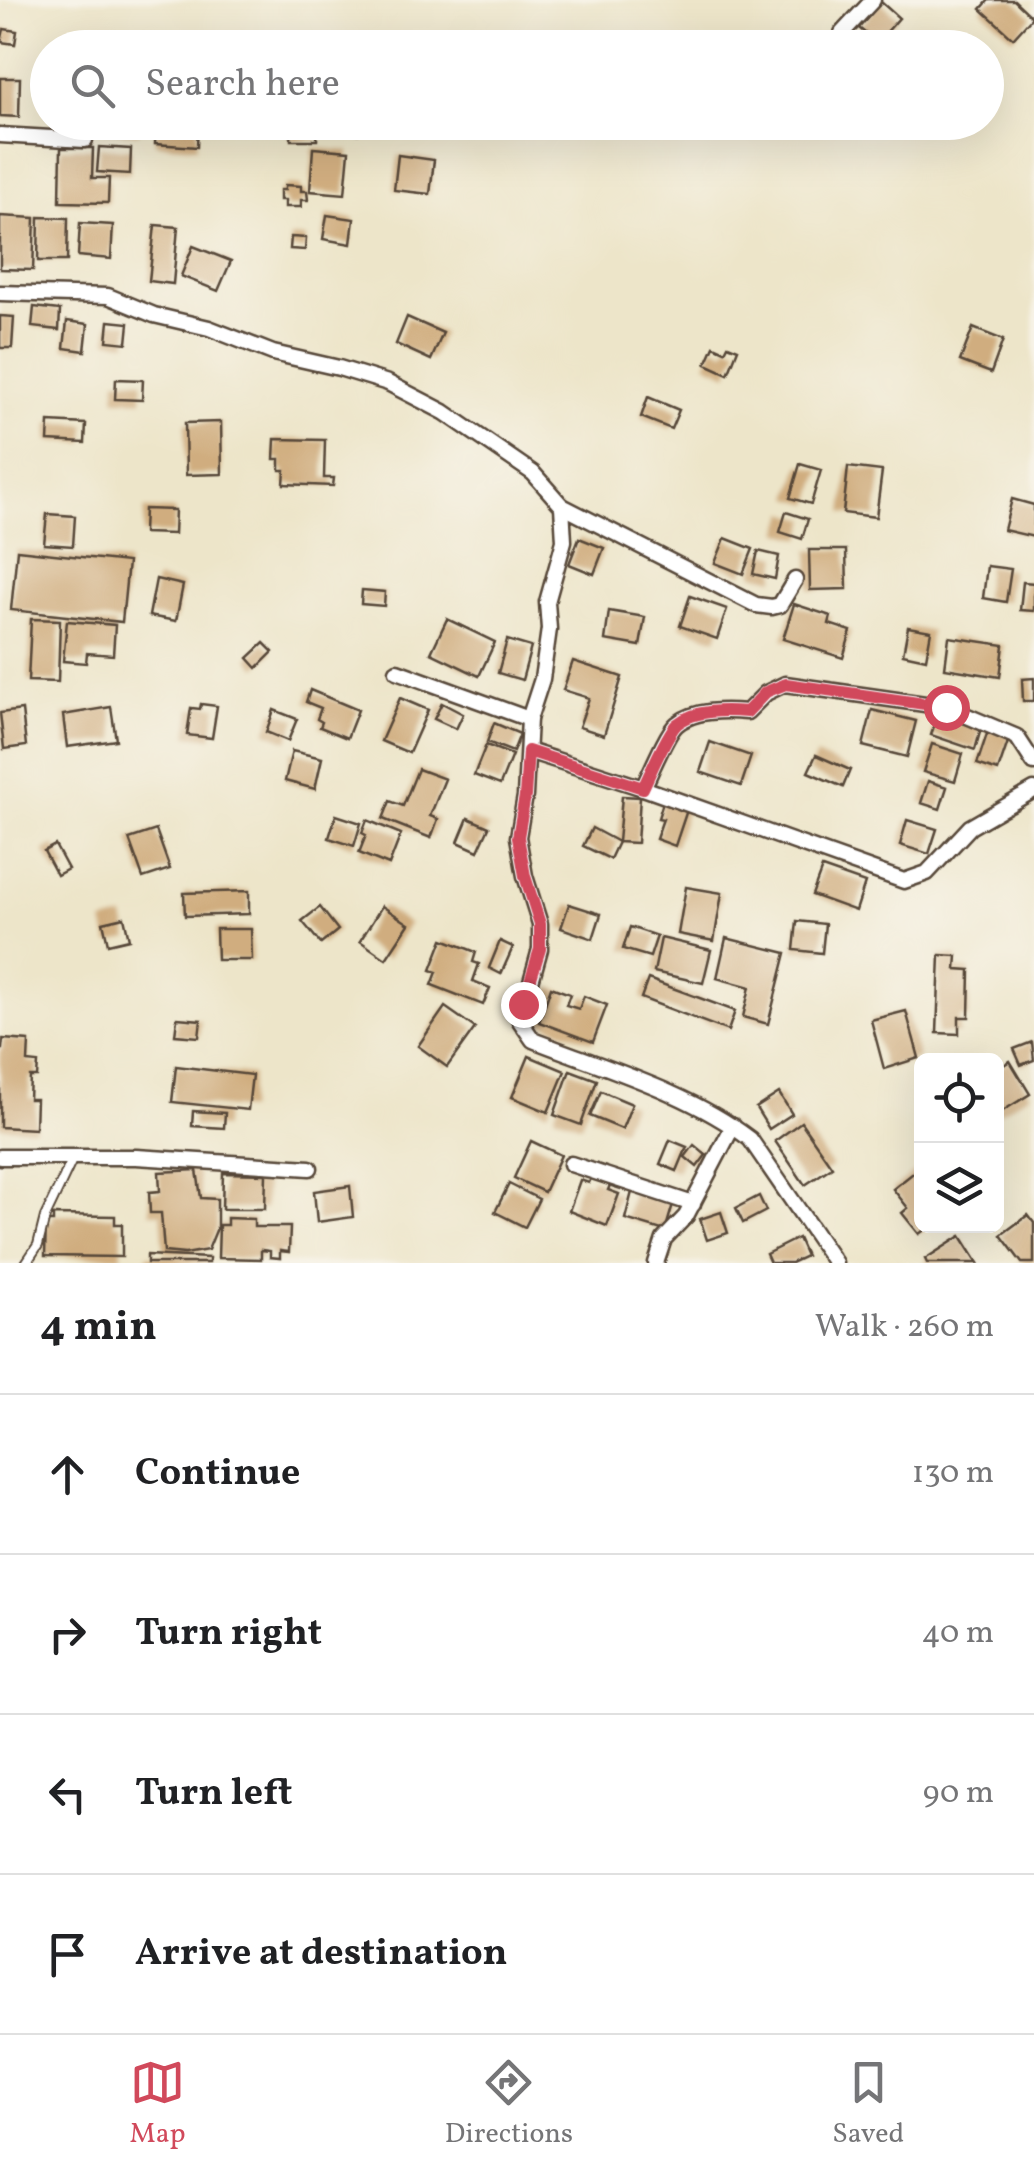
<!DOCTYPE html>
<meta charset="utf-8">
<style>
body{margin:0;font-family:Vollkorn,serif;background:#f6f6f6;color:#202124}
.controls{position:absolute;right:30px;bottom:30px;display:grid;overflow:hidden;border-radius:15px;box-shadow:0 10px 40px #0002}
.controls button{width:90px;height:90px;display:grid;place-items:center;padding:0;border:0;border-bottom:2px solid #e0e0e0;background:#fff;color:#202124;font:50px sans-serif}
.stop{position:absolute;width:30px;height:30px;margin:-22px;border:8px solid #d1495b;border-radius:50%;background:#fff}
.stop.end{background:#d1495b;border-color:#fff;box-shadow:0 2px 10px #0008}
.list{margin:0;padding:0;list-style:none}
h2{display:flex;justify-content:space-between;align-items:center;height:130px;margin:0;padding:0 40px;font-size:42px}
h2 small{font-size:32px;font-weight:400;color:#757577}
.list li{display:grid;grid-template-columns:65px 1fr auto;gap:30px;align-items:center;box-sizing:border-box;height:160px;padding:0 40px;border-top:2px solid #e0e0e0}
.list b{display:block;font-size:38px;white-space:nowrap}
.list em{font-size:32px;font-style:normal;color:#757577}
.icon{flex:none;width:55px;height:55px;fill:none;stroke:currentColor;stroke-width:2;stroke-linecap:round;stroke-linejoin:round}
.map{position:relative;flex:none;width:1034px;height:1263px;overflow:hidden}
.search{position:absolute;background:#fff;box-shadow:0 10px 40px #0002;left:30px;right:30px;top:30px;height:110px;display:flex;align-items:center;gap:25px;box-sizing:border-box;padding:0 35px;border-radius:55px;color:#757577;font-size:38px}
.sheet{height:770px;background:#fff}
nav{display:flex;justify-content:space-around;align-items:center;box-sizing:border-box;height:140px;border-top:2px solid #e0e0e0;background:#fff;font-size:28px;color:#757577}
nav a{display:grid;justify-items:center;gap:5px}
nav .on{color:#d1495b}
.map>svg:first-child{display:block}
.building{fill:#d0ad7f}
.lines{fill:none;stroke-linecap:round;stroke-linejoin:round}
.lane-casing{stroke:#564638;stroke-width:12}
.street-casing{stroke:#564638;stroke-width:19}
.lane{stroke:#fff;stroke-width:8}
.street{stroke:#fff;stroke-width:14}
.route{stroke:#d1495b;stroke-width:12}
</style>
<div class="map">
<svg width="1034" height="1263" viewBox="0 0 1034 1263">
<rect width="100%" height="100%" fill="#f7f3e8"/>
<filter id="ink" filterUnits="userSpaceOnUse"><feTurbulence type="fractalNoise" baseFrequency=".01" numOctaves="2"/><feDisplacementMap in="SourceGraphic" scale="20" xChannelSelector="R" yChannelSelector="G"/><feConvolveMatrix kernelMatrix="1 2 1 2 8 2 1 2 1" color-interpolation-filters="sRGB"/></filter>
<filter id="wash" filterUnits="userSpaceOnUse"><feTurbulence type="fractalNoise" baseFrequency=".0048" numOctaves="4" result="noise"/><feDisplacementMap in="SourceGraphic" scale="40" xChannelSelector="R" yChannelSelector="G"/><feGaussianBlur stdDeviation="2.25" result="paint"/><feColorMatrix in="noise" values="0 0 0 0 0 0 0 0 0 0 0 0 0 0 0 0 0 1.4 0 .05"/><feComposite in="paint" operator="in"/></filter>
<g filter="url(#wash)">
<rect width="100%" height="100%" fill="#ede5c9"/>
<g id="blocks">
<g class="building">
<path d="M989,0H1014L1032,17L1013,38L981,9Z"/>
<path d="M881,2L899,18L877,43L859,28Z"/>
<path d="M4,29L17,31L15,44L1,42Z"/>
<path d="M142,33L143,48H98L97,36Z"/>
<path d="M0,78H20L19,117L0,116Z"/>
<path d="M95,122H140L139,134L94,131Z"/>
<path d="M156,122H198L197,147L155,144Z"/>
<path d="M291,122H318L317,140H291Z"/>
<path d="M322,122H359L358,134L321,131Z"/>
<path d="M99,147L131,149L130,174L97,172Z"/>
<path d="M61,148H93L92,178H109L108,203L60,202Z"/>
<path d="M313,148L349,151L345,194L310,191Z"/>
<path d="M398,155L434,160L430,194L394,190Z"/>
<path d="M285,185L301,186V191H307L308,200H301V207H285V200H280V190H285Z"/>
<path d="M327,215L354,219L351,244L323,239Z"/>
<path d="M0,216L35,218L33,270L0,269Z"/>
<path d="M39,217L68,218L67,261H38Z"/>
<path d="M80,223L113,225L111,259L78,256Z"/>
<path d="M155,225L178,227L173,284L149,281Z"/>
<path d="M291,237L306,238L305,250L290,249Z"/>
<path d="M193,246L231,261L218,291L181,276Z"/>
<path d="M34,307L60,310L59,330L32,327Z"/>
<path d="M0,316L14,317L12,348H0Z"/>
<path d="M407,317L443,333L431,360L396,344Z"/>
<path d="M67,321L88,324L85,351L64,348Z"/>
<path d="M109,321L129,323L127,343L107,341Z"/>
<path d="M973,328L1003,340L991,373L960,361Z"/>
<path d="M728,345L738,349L728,374L706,364L714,346L725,351Z"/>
<path d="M116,379L143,380L142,400L115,399Z"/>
<path d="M648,397L679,410L671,429L641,417Z"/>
<path d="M49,422L86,424L85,443L48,441Z"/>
<path d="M221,422L222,474L186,475L185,423Z"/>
<path d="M275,439L325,440L324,478H334L333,486L284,484L285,470H280V459H274Z"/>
<path d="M800,464L821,470L811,504L790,498Z"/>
<path d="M848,467L882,471L876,517L843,513Z"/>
<path d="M1012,499L1034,505V537L1004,530Z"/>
<path d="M144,509L175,510L174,534L143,533Z"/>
<path d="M786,512L808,519L802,539L780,532Z"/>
<path d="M47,514L75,516L73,546L44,544Z"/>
<path d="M579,538L604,548L594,574L569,564Z"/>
<path d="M725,538L753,549L743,574L715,563Z"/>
<path d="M17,550L128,562L122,622L11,610Z"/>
<path d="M809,550H846L847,589L810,590Z"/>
<path d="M758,551L779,556L775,579L753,574Z"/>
<path d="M987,566L1011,569L1006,602L983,598Z"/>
<path d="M156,579L183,585L176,621L149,616Z"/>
<path d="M1023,582L1034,583V611L1020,610Z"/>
<path d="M362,590L385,592L384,606L361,604Z"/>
<path d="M690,596L727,609L717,639L680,626Z"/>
<path d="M794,604L831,616L829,624L851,631L843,658L783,639Z"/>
<path d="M609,611L645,617L640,646L605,640Z"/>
<path d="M31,619L60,620L58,682L28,681Z"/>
<path d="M447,619L495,642L479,676L431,653Z"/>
<path d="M67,621L115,625L113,655L87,653L86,663L63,661Z"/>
<path d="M908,627L931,631L926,659L903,654Z"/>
<path d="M949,637L1004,645L1000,677L945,668Z"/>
<path d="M507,640L531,647L522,680L498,673Z"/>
<path d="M264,643L273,652L257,668L248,658Z"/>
<path d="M573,661L622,677L604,735L579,727L589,698L563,690Z"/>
<path d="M1034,678V701H1023L1022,679Z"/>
<path d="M310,690L358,710L347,738L320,727L322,722L317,719L321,708L306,702Z"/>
<path d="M400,698L428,710L409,753L381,741Z"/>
<path d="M442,703L463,714L456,729L434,719Z"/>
<path d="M201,704L217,706L212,738L187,735L191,708L200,709Z"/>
<path d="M111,707L116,740L67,747L63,715Z"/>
<path d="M22,710L26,746L4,749L0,713Z"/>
<path d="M274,710L297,719L288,741L266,732Z"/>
<path d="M872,710L916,721L907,757L863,746Z"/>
<path d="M939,711L982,725L975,750L931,735Z"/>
<path d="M494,723L520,734L513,752L487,742Z"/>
<path d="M989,728L1010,736L998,771L977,764Z"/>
<path d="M710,742L751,756L741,786L700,772Z"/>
<path d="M932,744L963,754L955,781L923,772Z"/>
<path d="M486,745L512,755L500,785L474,775Z"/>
<path d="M292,751L322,758L315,789L285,781Z"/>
<path d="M816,755L850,770L843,787L808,772Z"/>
<path d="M418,769L445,779L430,816L438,819L431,838L383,819L390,801L403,806Z"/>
<path d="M928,781L947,787L940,809L921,803Z"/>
<path d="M622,796L640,797L637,843L618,842Z"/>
<path d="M664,799L688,807L675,846L656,839L663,819L658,818Z"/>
<path d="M336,815L361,823L354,846L329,838Z"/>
<path d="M468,818L489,827L478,851L458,842Z"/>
<path d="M367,820L401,834L389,865L359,853L366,835L362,833Z"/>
<path d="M907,820L937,829L929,854L900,845Z"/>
<path d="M592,828L618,842L610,859L583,846Z"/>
<path d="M156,830L170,869L143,878L129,839Z"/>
<path d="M55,845L68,869L57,875L44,851Z"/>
<path d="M822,868L865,883L856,911L812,895Z"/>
<path d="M686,887L722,893L714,941L678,934Z"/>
<path d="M249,891V914L185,916L184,893Z"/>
<path d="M569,904L601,914L593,939L561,928Z"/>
<path d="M382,906L409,924L386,959L360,941Z"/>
<path d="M320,907L338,930L321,944L302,921Z"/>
<path d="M124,917L129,939L108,944L103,922Z"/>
<path d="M797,921L825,924L822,953L794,950Z"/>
<path d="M630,927L657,936L650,957L623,949Z"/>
<path d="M216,929H251L252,960H217Z"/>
<path d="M661,938L711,950L703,983L654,972Z"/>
<path d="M726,938L786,953L768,1024L743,1017L750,987L717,978Z"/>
<path d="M443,939L476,952L473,962L479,964L473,981L490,988L483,1005L432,985L437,972L431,970Z"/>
<path d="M500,941L513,947L501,974L489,968Z"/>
<path d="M940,955L957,956L956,969L970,970L969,1017H959V1034L937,1033Z"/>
<path d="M648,979L735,1011L728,1031L641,998Z"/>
<path d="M551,987L570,994L566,1005L579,1009L584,996L607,1005L593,1042L539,1022Z"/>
<path d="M445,1007L475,1028L447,1067L418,1046Z"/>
<path d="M906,1011L919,1058L884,1069L871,1020Z"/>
<path d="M177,1018L201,1020L199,1037L175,1035Z"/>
<path d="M3,1039L29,1041L28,1062L38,1063L37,1077H30L29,1099H36L35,1129L0,1127V1049H2Z"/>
<path d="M1032,1042L1034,1060L1021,1065L1014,1049Z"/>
<path d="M529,1056L565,1071L548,1112L512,1097Z"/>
<path d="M1010,1061L1030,1094L996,1115V1070Z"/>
<path d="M176,1066L252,1075L248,1110L172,1102Z"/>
<path d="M570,1070L597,1080L581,1125L554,1115Z"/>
<path d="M601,1091L632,1104L622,1129L590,1116Z"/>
<path d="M779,1093L792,1114L769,1129L756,1108Z"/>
<path d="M193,1111L225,1113L224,1128L192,1126Z"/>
<path d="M801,1122L832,1167L805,1185L775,1141Z"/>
<path d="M670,1140L687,1147L677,1171L660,1164Z"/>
<path d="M531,1141L561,1155L544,1192L514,1178Z"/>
<path d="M694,1145L706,1155L697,1167L685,1157Z"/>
<path d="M922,1166V1226H930L919,1234L902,1213L908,1208L893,1189Z"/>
<path d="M197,1170L201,1198L217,1199V1228L208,1250L185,1254L164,1252L161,1213H150L149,1192L160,1191L159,1172Z"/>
<path d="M223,1173L266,1174L265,1209H222Z"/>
<path d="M591,1178L610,1185L608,1190L619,1194L607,1226L569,1211L580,1180L589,1183Z"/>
<path d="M509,1184L539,1199L525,1227L495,1212Z"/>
<path d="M350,1186L353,1217L317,1222L314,1191Z"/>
<path d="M632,1192L673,1204L665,1231L625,1219Z"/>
<path d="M759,1196L766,1211L743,1223L736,1208Z"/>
<path d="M721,1212L728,1233L707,1240L700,1219Z"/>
<path d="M53,1215L115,1216V1224H122V1257L45,1256L46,1222H53Z"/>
<path d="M1028,1215L1034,1223V1263H1022L1001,1235Z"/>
<path d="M227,1218L254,1219V1227H290L289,1252L280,1251V1258L270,1257V1251L261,1250V1259L218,1258L219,1225H227Z"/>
<path d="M961,1236L978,1263H927L925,1259Z"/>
<path d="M798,1238L806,1256L791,1263H770L766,1254Z"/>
<path d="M147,1255L209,1258V1263H147Z"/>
</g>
</g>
</g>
<g filter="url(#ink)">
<use href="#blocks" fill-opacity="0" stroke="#564638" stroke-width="2.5"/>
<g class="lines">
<defs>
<path id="lane" d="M26,1263L38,1245L45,1217L73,1158"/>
<g id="street">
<path d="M842,33L873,0"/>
<path d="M0,135L85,140"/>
<path d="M0,293L108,296L154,315L209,328L273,353L339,368L388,383L444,412L533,473L562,506L564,541L547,602L549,629L542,679L529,719L525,796L518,837L525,876L540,924V949L520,1021L533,1040C604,1068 689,1092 750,1139L835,1263"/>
<path d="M562,506L756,605L772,607L780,605L795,580"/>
<path d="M397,671L529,719"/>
<path d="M528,751L643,788L904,881L927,873L970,827L1034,790"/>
<path d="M643,788C650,774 667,732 677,724C695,709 725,710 747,712L766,693L785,684L946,707L1017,737L1034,763"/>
<path d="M0,1157H136L310,1168"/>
<path d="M571,1164L693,1204"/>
<path d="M656,1263L664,1239L686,1216L733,1126"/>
</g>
</defs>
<use href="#lane" class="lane-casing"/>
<use href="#street" class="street-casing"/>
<use href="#lane" class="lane"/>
<use href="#street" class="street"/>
</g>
</g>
<g class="lines" filter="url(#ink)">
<path class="route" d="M523,1004L540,949V924L525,876L518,837L525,796L528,751L643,788C650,774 667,733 677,724C695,709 725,710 747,712L766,692L786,684L946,707"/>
</g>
</svg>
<div class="controls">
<button><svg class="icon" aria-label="locate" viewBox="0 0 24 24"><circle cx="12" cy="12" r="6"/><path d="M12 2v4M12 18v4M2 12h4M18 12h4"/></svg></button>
<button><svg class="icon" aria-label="layers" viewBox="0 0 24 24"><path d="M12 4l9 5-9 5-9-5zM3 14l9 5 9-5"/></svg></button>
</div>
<div class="stop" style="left:946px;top:707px"></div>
<div class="stop end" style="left:523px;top:1004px"></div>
<div class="search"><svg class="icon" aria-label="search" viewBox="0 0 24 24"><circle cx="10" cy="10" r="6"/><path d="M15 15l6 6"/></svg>Search here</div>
</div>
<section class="sheet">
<h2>4 min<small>Walk · 260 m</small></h2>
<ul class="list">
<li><svg class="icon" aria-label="ahead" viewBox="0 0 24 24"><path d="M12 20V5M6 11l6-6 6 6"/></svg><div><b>Continue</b></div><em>130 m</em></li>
<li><svg class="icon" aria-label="right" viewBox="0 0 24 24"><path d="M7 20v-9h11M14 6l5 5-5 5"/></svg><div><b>Turn right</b></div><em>40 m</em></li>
<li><svg class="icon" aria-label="left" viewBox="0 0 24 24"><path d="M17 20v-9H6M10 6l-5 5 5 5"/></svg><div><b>Turn left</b></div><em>90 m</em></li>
<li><svg class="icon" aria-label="arrive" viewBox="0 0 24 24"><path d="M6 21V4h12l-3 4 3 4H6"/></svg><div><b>Arrive at destination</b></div></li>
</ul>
</section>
<nav>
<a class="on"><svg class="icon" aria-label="map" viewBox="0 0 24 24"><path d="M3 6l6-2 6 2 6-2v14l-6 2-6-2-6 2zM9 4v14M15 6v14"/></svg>Map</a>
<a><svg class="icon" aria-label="directions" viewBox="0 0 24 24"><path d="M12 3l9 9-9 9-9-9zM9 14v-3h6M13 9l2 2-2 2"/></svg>Directions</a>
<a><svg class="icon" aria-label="saved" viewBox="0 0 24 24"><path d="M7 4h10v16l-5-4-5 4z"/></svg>Saved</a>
</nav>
